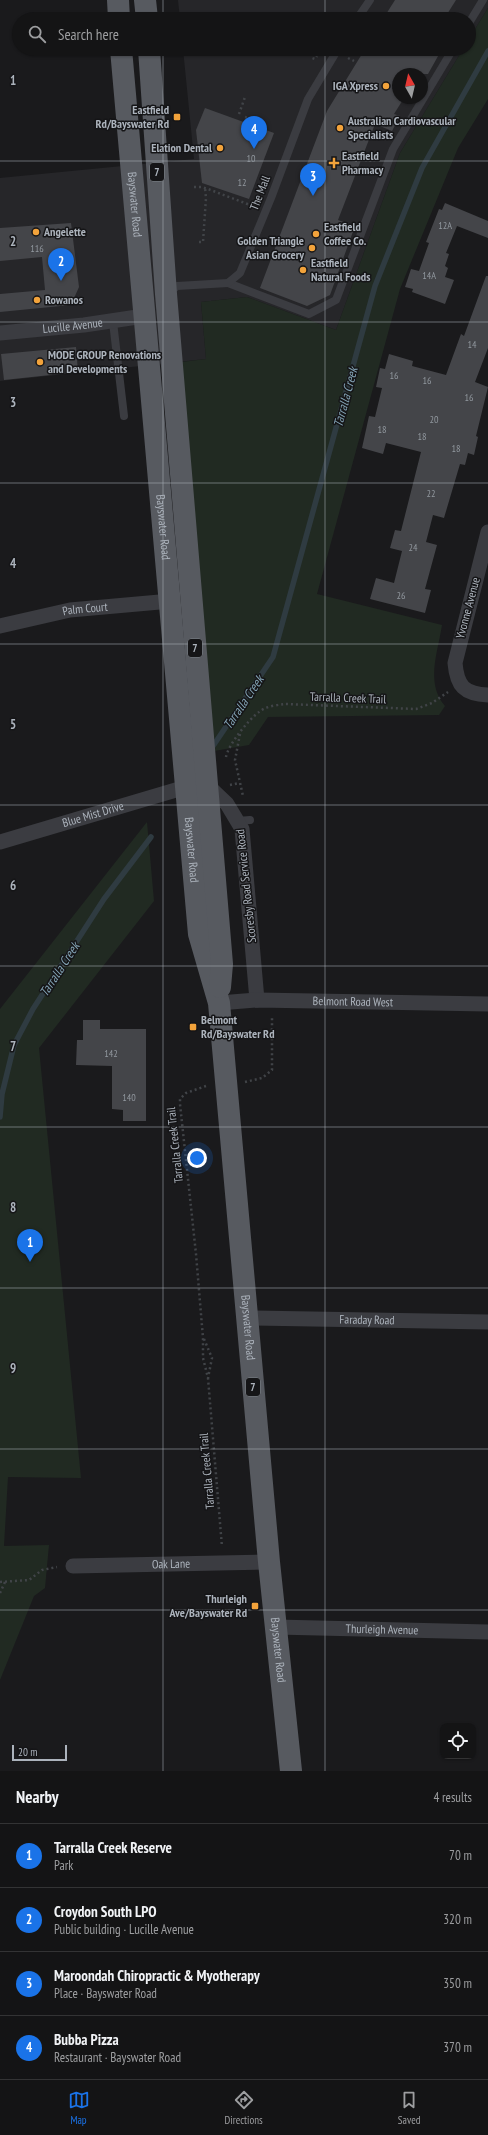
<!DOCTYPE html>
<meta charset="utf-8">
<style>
body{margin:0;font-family:"PT Sans Narrow",sans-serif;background:#212122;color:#f1f3f6}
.controls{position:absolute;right:12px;bottom:12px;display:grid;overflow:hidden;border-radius:8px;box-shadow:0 1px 3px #0004}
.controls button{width:36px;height:36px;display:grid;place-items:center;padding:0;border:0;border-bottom:1px solid #333334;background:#141415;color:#f1f3f6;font:20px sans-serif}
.compass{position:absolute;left:392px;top:68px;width:36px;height:36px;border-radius:50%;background:#141415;box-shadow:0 1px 3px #0004;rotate:352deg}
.scale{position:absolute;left:12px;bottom:10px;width:55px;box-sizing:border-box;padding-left:4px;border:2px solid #acb3bc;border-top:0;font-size:11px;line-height:14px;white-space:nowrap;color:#acb3bc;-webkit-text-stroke:3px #151517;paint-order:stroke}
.you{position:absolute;left:197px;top:1158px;width:14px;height:14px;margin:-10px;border:3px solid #fff;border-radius:50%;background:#1a73e8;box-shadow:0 0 0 6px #1a73e833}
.badge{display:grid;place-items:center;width:26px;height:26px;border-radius:50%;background:#1a73e8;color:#fff;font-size:13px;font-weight:700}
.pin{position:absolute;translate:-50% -33px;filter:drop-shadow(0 1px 2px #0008)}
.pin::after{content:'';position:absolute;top:21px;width:14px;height:12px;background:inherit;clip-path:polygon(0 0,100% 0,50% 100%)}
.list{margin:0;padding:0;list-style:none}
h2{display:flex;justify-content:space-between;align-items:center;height:52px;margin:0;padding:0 16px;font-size:17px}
h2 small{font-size:13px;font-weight:400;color:#9d9ea0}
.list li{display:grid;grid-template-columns:26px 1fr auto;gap:12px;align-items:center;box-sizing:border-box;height:64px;padding:0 16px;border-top:1px solid #333334}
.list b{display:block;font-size:15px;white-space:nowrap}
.list p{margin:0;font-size:13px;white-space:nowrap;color:#9d9ea0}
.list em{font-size:13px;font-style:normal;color:#9d9ea0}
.icon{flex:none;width:22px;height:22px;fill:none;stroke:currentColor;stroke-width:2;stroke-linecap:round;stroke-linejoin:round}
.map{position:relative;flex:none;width:488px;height:1771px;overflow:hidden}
.search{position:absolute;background:#141415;box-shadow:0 1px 3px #0004;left:12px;right:12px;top:12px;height:44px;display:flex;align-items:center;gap:10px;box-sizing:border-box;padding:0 14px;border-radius:22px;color:#9d9ea0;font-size:15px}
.sheet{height:308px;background:#141415}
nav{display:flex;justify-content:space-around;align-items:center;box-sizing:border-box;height:56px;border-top:1px solid #333334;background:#141415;font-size:11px;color:#9d9ea0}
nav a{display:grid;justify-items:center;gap:2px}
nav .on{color:#1a73e8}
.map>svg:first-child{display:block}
.built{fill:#262629;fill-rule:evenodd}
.green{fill:#212a22}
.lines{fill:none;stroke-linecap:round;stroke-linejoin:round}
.stream{stroke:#2f3b41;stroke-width:5.5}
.building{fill:#444549}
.path{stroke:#414448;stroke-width:2.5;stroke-dasharray:2 3;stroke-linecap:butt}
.service{stroke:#3b3c41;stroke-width:8}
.minor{stroke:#3b3c41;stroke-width:15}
.primary{stroke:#575a60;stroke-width:22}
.grid{fill:none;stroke:#acb3bc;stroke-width:1;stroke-opacity:0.55}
.poi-dot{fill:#f3a33b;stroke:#151517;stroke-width:1.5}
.labels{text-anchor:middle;stroke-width:3;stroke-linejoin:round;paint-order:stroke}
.number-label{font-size:10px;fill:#92989f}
.shield{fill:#151517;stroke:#7f848a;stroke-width:1}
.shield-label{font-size:11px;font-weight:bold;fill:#acb3bc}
.poi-label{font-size:12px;font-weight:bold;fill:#acb3bc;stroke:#151517;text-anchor:start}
.street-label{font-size:12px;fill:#acb3bc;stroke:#151517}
.water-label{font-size:13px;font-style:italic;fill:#84a4b6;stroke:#151517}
.grid-label{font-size:13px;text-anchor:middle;font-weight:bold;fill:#acb3bc;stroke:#151517;stroke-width:3;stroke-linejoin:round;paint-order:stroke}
</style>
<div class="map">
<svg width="488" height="1771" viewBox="0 0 488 1771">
<rect width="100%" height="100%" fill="#1a1a1c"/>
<g class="built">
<path d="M178,0H488V8L469,39V19H180Z"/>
<path d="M183,49H463L400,153L336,330L247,297L201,302L206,359L0,381V178L194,159ZM398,74H422V98H398Z"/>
</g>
<g class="green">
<path d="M488,8V99L458,148L400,289L317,594L442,625C438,652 425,683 445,706L439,715L268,717L249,745L214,751L181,362L206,359L201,302L247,297L336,330L400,153L463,49H469V39Z"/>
<path d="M147,822L154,901L39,1048L81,1478L8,1477L4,1546L49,1545L45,1588L34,1596L0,1680V1009Z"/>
</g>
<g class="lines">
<g class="stream">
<path d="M213,746L273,657L375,286L422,168L488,51"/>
<path d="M0,1117L2,1094L14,1045L33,1009L104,899L151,837"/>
</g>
</g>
<g class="building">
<path d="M395,0H456L444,19H383Z"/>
<path d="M365,49H442L428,74H398V98H404L394,114L400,116L392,131L375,124L338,220L355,226L330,295L307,306L260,288L327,111Z"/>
<path d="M205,108L274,133L249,199L202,183L196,130Z"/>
<path d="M445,203L488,221V238L457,226L446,253L449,254L445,266L448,268L445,277L454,280L445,304L412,292L413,289L405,287L411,269L419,271L429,243L426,242L439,209L442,210Z"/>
<path d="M71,223L79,287L71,305L0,312V294L45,290L42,257L0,261V228Z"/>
<path d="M486,276H488V348L475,382L488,387L476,436L478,437L474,455L468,453L465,465L460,464L444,518L433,515L426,542L437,545L425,589L431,590L425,613L370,599L376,578L394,583L402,551L390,548L395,530L401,531L421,452L386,443L383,454L362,448L369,416L375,417L382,388L376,387L380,368L385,369L389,354L413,361L412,366L446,375L461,334L464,336Z"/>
<path d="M76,347L78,372L4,380L1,354Z"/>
<path d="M83,1020H100V1029H146V1121H123V1110L112,1109V1066L76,1065L77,1040H83Z"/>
</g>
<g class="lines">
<g class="path">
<path d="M315,49L312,58L315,59L317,56"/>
<path d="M348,58L354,61"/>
<path d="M239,114L245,97"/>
<path d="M245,117L254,120"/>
<path d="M194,187H201L208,189L250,205"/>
<path d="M199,242H203L206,198L205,188"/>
<path d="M240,734L235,760L243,796"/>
<path d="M226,757C228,745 249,719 259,712C266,706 277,705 285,704L416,709L432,703L448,692"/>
<path d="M230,785L239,783"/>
<path d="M245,1082L262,1078L272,1070V1016"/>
<path d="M206,1086L186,1093L180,1099V1104L196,1254L203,1338V1358L208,1378L222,1547"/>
<path d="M204,1339L212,1358L208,1378"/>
<path d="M0,1582L29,1580L42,1570L57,1567"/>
<path d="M0,1593L5,1582"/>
</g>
<g class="service">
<path d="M357,19L370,0"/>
<path d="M469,23L483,0"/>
<path d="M228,283L309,314L336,300L393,149L453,49"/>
<path d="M168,293L177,286L228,283L240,273L271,198L308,99L338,49"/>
<path d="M113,322L124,416"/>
<path d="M238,821L250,820"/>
</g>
<g class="minor">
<path id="s1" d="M0,333L84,325L144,316"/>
<path d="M488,532L455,663C457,686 464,694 488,695"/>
<path id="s2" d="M0,626L70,610L171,601"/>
<path d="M207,785L227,804L242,829L257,1000"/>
<path id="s3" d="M0,842L186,787"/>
<path id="s4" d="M219,1003L257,1000L488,1004"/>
<path id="s5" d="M247,1318L488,1322"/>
<path id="s6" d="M73,1566L269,1562"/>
<path id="s7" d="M276,1627L488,1632"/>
</g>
<g class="primary">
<path d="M118,0L119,19"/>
<path d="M145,0L147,19"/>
<path id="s8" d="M121,49L199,934L219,1003L269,1562L291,1771"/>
<path d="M149,49L166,294L222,964L220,987"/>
</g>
</g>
<path class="grid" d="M163,0V19M325,0V19M163,49V1771M325,49V1771M0,161H488M0,322H488M0,483H488M0,644H488M0,805H488M0,966H488M0,1127H488M0,1288H488M0,1449H488M0,1610H488"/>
<g class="poi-dot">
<circle cx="386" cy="86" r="4"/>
<rect x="173" y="113" width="8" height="8" rx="2"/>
<circle cx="340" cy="128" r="4"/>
<circle cx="220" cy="148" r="4"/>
<path d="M332 157h4v4h4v4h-4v4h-4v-4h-4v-4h4z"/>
<circle cx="36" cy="232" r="4"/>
<circle cx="316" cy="234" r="4"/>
<circle cx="312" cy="248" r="4"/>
<circle cx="303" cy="270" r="4"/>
<circle cx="37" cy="300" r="4"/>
<circle cx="40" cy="362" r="4"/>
<rect x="189" y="1023" width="8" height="8" rx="2"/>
<rect x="251" y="1602" width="8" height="8" rx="2"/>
</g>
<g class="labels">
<g class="number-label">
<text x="251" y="162">10</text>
<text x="242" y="186">12</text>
<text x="445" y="229">12A</text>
<text x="37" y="252">116</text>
<text x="429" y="279">14A</text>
<text x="472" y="348">14</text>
<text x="394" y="379">16</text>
<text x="427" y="384">16</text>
<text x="469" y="401">16</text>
<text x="434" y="423">20</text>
<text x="382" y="433">18</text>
<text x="422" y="440">18</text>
<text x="456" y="452">18</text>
<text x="431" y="497">22</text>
<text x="413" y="551">24</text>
<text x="401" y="599">26</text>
<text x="111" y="1057">142</text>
<text x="129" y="1101">140</text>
</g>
<g class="shield">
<rect x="150" y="163" width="14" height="18" rx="3"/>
<rect x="188" y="639" width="14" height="18" rx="3"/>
<rect x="246" y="1378" width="14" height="18" rx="3"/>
</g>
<g class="shield-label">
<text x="157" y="176">7</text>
<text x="195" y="652">7</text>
<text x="253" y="1391">7</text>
</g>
<g class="poi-label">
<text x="378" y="90" text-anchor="end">IGA Xpress</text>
<text x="169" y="114" text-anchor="end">Eastfield<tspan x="169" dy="14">Rd/Bayswater Rd</tspan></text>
<text x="348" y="125">Australian Cardiovascular<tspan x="348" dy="14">Specialists</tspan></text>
<text x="212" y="152" text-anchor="end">Elation Dental</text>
<text x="342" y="160">Eastfield<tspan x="342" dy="14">Pharmacy</tspan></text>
<text x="324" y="231">Eastfield<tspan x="324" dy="14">Coffee Co.</tspan></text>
<text x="44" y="236">Angelette</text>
<text x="304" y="245" text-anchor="end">Golden Triangle<tspan x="304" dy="14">Asian Grocery</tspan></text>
<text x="311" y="267">Eastfield<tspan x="311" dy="14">Natural Foods</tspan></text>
<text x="45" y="304">Rowanos</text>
<text x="48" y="359">MODE GROUP Renovations<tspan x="48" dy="14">and Developments</tspan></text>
<text x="201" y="1024">Belmont<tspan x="201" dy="14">Rd/Bayswater Rd</tspan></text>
<text x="247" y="1603" text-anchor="end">Thurleigh<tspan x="247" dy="14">Ave/Bayswater Rd</tspan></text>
</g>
<g class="street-label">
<text transform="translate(260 193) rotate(-69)" y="4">The Mall</text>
<text dy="4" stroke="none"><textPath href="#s8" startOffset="156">Bayswater Road</textPath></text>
<text dy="4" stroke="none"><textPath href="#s1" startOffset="73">Lucille Avenue</textPath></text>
<text dy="4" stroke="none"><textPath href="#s8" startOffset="480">Bayswater Road</textPath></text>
<text transform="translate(468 608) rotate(-75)" y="4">Yvonne Avenue</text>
<text dy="4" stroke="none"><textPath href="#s2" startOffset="87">Palm Court</textPath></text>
<text transform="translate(348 698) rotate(2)" y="4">Tarralla Creek Trail</text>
<text dy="4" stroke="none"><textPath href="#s3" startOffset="97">Blue Mist Drive</textPath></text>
<text dy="4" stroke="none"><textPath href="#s8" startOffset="804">Bayswater Road</textPath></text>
<text transform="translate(246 886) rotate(-96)" y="4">Scoresby Road Service Road</text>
<text dy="4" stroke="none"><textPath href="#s4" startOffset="134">Belmont Road West</textPath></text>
<text transform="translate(175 1145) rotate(-96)" y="4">Tarralla Creek Trail</text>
<text dy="4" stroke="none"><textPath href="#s5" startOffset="120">Faraday Road</textPath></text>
<text dy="4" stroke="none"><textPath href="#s8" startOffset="1286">Bayswater Road</textPath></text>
<text transform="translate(207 1471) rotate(-95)" y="4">Tarralla Creek Trail</text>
<text dy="4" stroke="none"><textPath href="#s6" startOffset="98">Oak Lane</textPath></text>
<text dy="4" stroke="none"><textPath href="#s7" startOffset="106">Thurleigh Avenue</textPath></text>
<text dy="4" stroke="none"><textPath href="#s8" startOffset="1610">Bayswater Road</textPath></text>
</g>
<g class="water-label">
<text transform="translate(345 397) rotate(-75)" y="5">Tarralla Creek</text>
<text transform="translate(243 702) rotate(-56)" y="5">Tarralla Creek</text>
<text transform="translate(59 969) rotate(-57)" y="5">Tarralla Creek</text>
</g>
</g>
<g class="grid-label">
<text x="13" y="85">1</text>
<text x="13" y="246">2</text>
<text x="13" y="407">3</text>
<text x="13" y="568">4</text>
<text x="13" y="729">5</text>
<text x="13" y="890">6</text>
<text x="13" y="1051">7</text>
<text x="13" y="1212">8</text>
<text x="13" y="1373">9</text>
</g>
</svg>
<div class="controls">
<button><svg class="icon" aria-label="locate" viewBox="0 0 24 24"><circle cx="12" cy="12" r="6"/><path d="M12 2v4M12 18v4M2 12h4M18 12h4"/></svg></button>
</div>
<svg class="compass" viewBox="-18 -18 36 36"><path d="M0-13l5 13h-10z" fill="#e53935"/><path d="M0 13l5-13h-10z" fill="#9d9ea0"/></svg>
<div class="scale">20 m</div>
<div class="you"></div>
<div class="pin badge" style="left:30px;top:1262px">1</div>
<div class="pin badge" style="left:61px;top:281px">2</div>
<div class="pin badge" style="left:313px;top:196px">3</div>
<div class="pin badge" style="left:254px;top:149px">4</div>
<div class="search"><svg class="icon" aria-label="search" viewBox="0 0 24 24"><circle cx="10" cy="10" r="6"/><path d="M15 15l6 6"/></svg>Search here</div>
</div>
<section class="sheet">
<h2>Nearby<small>4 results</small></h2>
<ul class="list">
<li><span class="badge">1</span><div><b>Tarralla Creek Reserve</b><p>Park</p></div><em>70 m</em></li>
<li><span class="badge">2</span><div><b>Croydon South LPO</b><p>Public building · Lucille Avenue</p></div><em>320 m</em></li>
<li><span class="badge">3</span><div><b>Maroondah Chiropractic &amp; Myotherapy</b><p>Place · Bayswater Road</p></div><em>350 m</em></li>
<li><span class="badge">4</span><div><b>Bubba Pizza</b><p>Restaurant · Bayswater Road</p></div><em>370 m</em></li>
</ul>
</section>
<nav>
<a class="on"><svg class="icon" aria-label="map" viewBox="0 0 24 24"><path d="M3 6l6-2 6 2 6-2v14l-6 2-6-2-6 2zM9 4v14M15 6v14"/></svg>Map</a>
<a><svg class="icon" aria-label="directions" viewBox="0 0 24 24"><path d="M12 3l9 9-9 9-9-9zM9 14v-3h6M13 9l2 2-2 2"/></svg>Directions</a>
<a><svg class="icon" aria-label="saved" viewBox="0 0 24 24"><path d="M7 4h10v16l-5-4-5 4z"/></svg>Saved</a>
</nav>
